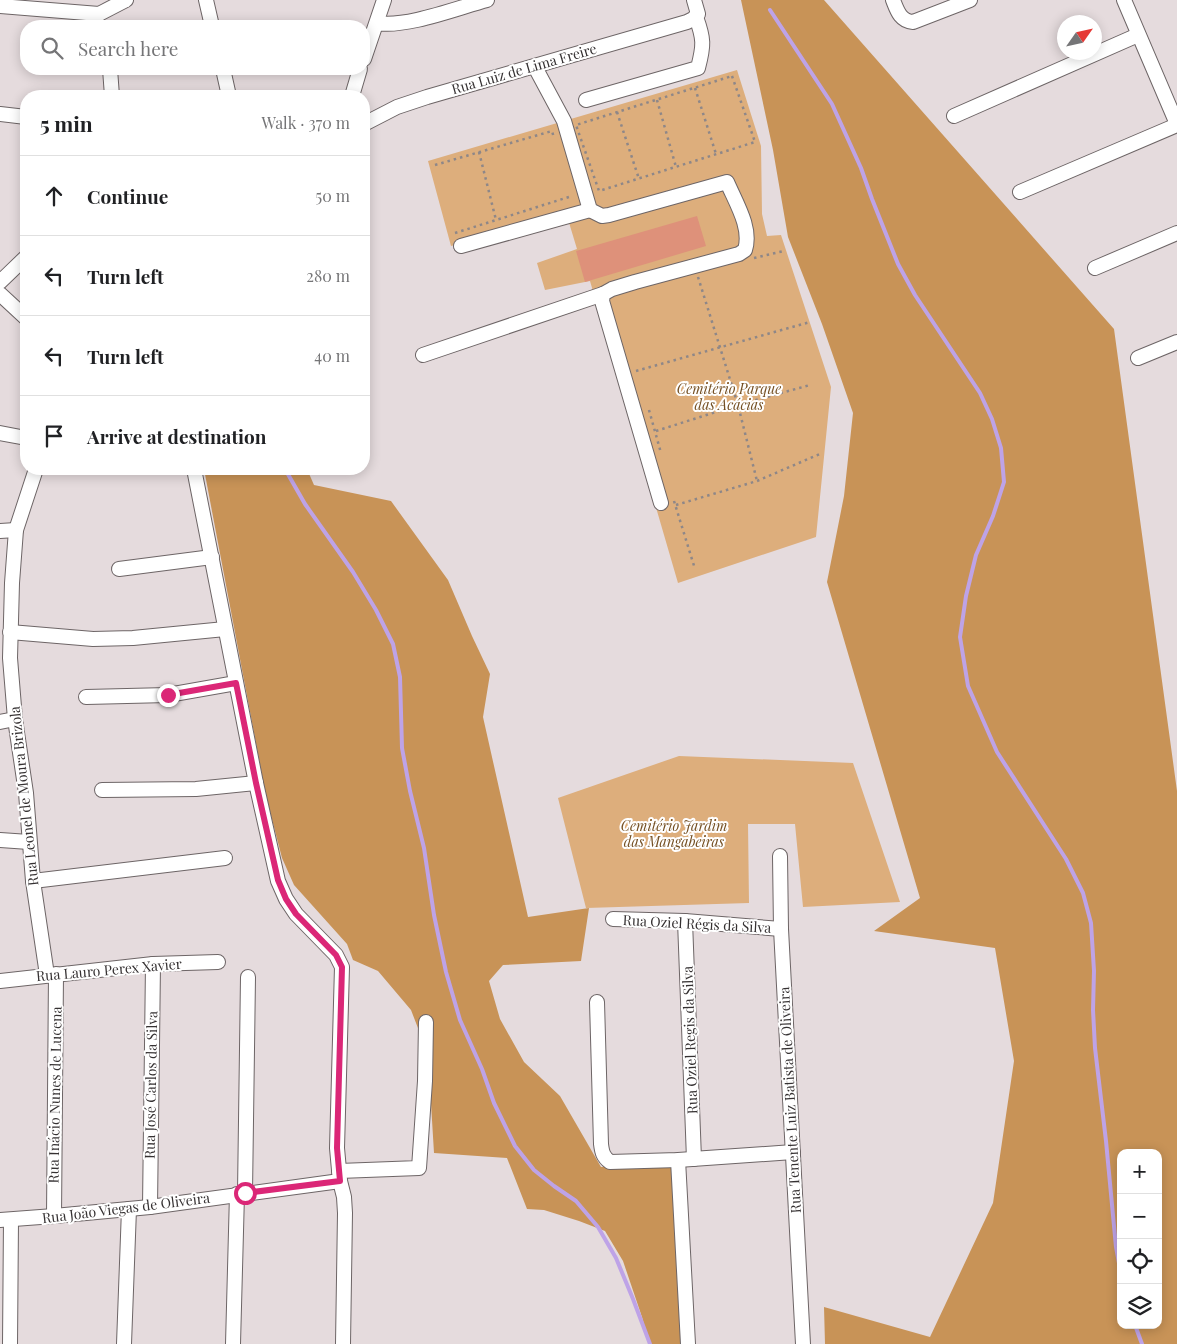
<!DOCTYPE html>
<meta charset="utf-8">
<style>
body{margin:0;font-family:"Playfair Display",serif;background:#f2f2f2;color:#202124}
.controls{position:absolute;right:15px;bottom:15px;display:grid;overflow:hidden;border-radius:10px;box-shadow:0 2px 12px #0003}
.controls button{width:45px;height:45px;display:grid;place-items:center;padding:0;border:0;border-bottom:1px solid #e0e0e0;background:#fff;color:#202124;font:25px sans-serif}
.compass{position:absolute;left:1057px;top:15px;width:45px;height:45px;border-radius:50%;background:#fff;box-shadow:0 2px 12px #0003;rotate:56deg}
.stop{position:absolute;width:15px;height:15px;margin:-11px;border:4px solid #db2777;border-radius:50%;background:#fff}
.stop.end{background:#db2777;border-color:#fff;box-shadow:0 1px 5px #0008}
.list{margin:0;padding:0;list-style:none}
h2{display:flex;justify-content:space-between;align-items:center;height:65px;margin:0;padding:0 20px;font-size:21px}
h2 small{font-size:16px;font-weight:400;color:#757577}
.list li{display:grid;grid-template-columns:32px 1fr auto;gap:15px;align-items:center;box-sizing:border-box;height:80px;padding:0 20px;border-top:1px solid #e0e0e0}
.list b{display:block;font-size:19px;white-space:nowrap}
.list em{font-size:16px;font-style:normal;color:#757577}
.icon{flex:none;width:28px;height:28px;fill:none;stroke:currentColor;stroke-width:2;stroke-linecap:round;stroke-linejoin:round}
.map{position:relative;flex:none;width:1177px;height:1344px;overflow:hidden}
.search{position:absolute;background:#fff;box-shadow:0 2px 12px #0003;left:20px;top:20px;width:350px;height:55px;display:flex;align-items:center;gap:12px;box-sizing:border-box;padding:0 18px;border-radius:20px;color:#757577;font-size:19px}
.panel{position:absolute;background:#fff;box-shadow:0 2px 12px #0003;left:20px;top:90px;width:350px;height:385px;border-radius:20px}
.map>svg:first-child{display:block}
.green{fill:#ddae7c}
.forest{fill:#c89357;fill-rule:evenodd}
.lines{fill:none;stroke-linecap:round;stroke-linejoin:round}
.stream{stroke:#bea3e7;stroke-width:4}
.building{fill:#de917a}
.minor-casing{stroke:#6d6566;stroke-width:16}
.path{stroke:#8e8788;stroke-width:2.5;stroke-dasharray:2.5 4;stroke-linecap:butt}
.minor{stroke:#fff;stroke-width:14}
.route{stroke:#db2777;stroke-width:6}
.labels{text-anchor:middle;stroke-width:4;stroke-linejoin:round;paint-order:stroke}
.street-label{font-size:14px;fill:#353132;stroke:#fff}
.park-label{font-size:14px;font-style:italic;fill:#744f22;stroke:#fff}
</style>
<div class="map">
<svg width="1177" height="1344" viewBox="0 0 1177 1344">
<rect width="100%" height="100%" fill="#e5dbdd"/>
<g class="green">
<path d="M737,70L761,146L762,214L767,236L781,235L831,387L816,537L678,583L590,281L545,290L537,263L577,249L567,216L451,246L428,161Z"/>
<path d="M679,756L853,763L900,902L803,907L795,824H748L749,903L586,908L558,798Z"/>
</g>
<g class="forest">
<path d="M741,0H824L1114,329L1177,791V1344H825L824,1307L930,1337L993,1203L1014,1061L995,948L874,931L920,898L827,582L844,496L853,413L822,324L788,237L773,150ZM1121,1153H1158V1325H1121Z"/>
<path d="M204,469H307L314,485L391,501L448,580L472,636L490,674L483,717L528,917L589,908L581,961L503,965L489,981L500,1019L524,1062L560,1096L601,1167L671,1161L682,1344H649L642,1317L623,1261L605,1231L579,1221L544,1210L527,1209L507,1158L434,1153L428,1054L411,1010L378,971L353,960L347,944L294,885L282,858L266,796Z"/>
</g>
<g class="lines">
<g class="stream">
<path d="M770,10L832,104L861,168L872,199L898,264L915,295L980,393L992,419L1001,448L1004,482L993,516L976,555L966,596L960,637L968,686L997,752L1066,859L1083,893L1091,923L1094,971L1093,1010L1095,1048L1106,1141L1116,1247L1121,1274"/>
<path d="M285,469L305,504L353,572L376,610L393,644L400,677L402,748L410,791L424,848L434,915L446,972L460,1020L482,1069L494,1103L515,1146L534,1170L554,1186L576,1201L598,1227L616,1258L633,1299L650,1344"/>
<path d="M1135,1325L1142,1344"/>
</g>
</g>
<path class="building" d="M697,216L706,246L585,282L576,251Z"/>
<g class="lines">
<defs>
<g id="minor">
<path d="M206,0L212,26"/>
<path d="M893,0C897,10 900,21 913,22L970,0"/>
<path d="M1124,0L1177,124"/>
<path d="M0,6L99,14"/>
<path d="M99,14L126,0"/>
<path d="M377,23C406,28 457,8 487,0"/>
<path d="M364,59L384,0"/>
<path d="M535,67L564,121L590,210L602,216L609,215L727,182C736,203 752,228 745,250L739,254L635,282L612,289L603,294L602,301L661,503"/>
<path d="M110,69L112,96"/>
<path d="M223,69L229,96"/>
<path d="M352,96L360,69"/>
<path d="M586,100L698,68C704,45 704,39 696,17"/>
<path d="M0,114L26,117"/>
<path d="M954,116L1138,35"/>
<path d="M364,124L397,107L427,97L687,22L693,19L698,14L694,0"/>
<path d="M1020,192L1177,125"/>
<path d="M461,246L590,210"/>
<path d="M1095,268L1177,233"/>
<path d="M0,282L26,257"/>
<path d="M0,294L26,318"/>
<path d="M423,355L603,294"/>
<path d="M1138,358L1177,342"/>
<path d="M0,433L26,438"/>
<path d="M36,469L16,530L12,583L10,658L15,719L26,793L33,881L47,975"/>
<path d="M194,469L256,783L278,881L286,899L296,914L336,955L342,967L337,1148L340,1181L344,1197L345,1213L343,1344"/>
<path d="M0,531L16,530"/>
<path d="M119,569L212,557"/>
<path d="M10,632L93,639L133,638L225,629"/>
<path d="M86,697L168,695L236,683"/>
<path d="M0,722L15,719"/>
<path d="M102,790L196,789L256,783"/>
<path d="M0,840L29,842"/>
<path d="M780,856L781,929L803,1344"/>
<path d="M33,881L225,858"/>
<path d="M613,919L685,921L781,929"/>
<path d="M685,921L694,1159"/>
<path d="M0,981L153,964L218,962"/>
<path d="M597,1002L601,1144C602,1152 603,1157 610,1162L678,1160L793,1152"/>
<path d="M678,1160L688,1344"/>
<path d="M339,1171L419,1168L425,1081L426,1022"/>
<path d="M245,1193L248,977"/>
<path d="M150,1207L153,964"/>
<path d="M54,1216L56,974"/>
<path d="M0,1220L54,1216L150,1207L340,1181"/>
<path d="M10,1344L11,1220"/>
<path d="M124,1344L129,1209"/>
<path d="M233,1344L237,1194"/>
</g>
</defs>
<use href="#minor" class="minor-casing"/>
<g class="path">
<path d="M732,76L755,142L599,191L576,125Z"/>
<path d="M695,88L716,154"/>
<path d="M657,100L676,167"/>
<path d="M617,112L639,179"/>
<path d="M479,152L496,220"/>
<path d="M435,165L552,131L554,138"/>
<path d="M455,233L572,196"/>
<path d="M754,258L784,251"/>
<path d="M698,277L738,405L757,481"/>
<path d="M636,371L810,322"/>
<path d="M649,410L661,453"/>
<path d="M656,431L738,405L810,385"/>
<path d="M674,501L695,569"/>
<path d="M676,505L757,481L822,453"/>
</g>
<use href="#minor" class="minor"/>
</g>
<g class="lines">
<path class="route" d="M168,695L236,683L256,783L278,880L286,899L296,914L336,955L342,967L337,1148L340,1181L245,1193"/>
</g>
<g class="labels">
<g class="street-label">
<text transform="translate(524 69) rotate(-16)" y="5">Rua Luiz de Lima Freire</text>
<text transform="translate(24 796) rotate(-96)" y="5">Rua Leonel de Moura Brizola</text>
<text transform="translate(697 924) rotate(3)" y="5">Rua Oziel Régis da Silva</text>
<text transform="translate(109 970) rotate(-5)" y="5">Rua Lauro Perex Xavier</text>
<text transform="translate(690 1040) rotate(-92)" y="5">Rua Oziel Regis da Silva</text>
<text transform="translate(151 1085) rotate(-89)" y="5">Rua José Carlos da Silva</text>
<text transform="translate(55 1095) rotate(-89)" y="5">Rua Inácio Nunes de Lucena</text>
<text transform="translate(790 1100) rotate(-93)" y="5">Rua Tenente Luiz Batista de Oliveira</text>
<text transform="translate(126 1208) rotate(-7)" y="5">Rua João Viegas de Oliveira</text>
</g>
<g class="park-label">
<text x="729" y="394">Cemitério Parque<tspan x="729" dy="16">das Acácias</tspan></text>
<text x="674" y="831">Cemitério Jardim<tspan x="674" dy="16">das Mangabeiras</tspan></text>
</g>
</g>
</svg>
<div class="controls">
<button>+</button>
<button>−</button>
<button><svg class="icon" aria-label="locate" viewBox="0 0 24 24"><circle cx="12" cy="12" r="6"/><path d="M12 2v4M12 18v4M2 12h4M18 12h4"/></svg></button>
<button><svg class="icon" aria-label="layers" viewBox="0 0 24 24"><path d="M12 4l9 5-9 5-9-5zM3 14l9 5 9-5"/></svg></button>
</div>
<svg class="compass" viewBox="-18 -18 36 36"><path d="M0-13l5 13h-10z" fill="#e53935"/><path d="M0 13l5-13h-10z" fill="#757577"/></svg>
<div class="stop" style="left:245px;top:1193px"></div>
<div class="stop end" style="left:168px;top:695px"></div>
<div class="search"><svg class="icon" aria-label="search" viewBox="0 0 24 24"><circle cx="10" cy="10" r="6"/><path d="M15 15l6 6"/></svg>Search here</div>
<section class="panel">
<h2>5 min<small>Walk · 370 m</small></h2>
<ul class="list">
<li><svg class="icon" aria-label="ahead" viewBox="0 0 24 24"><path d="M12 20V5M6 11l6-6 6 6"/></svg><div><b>Continue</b></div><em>50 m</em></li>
<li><svg class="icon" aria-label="left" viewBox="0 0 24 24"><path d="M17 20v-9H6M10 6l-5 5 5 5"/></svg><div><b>Turn left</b></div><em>280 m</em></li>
<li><svg class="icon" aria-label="left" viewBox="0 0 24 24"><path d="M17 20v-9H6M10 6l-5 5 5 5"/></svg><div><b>Turn left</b></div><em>40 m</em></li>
<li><svg class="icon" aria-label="arrive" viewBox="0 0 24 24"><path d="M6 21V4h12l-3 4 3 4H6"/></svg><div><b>Arrive at destination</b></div></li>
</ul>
</section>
</div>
